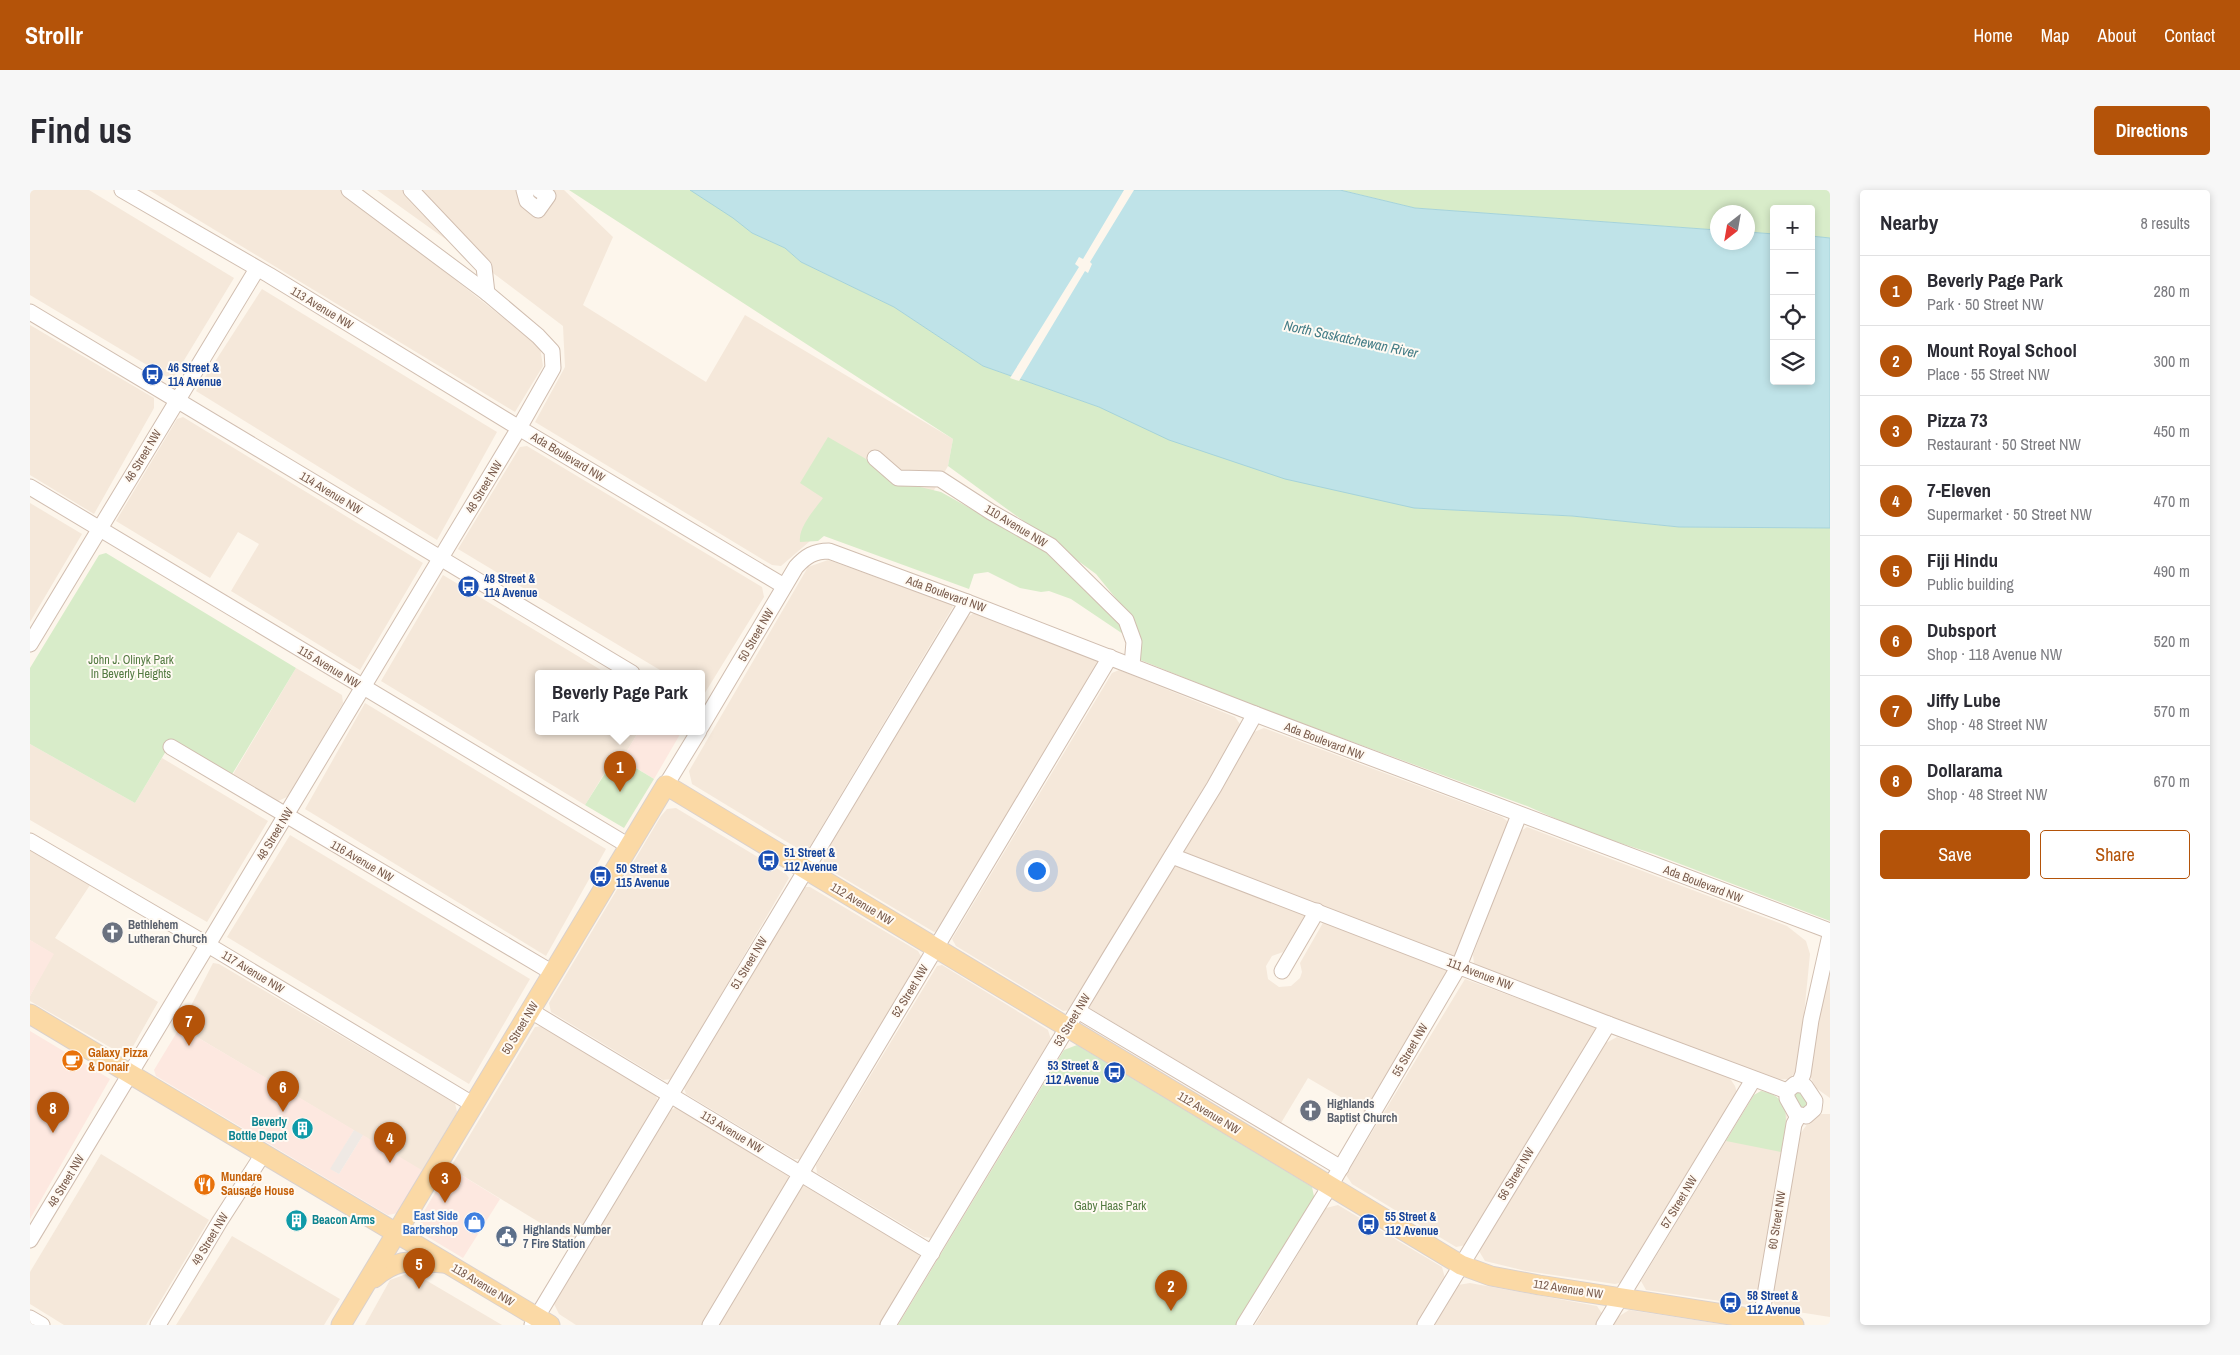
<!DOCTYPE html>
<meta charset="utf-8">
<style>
body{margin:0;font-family:"Archivo Narrow",sans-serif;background:#f7f7f7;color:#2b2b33}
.controls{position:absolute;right:15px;top:15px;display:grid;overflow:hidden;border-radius:5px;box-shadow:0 2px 8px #0003}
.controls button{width:45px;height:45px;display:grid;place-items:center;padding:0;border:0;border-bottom:1px solid #e1e1e2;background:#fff;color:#2b2b33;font:25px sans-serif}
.compass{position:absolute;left:1680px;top:15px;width:45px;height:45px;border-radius:50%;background:#fff;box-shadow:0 2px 8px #0003;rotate:211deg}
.you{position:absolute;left:1006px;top:680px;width:18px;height:18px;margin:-12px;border:4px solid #fff;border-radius:50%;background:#1a73e8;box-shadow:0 0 0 8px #1a73e833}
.badge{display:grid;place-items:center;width:32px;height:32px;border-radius:50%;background:#b45309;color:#fff;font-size:16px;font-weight:700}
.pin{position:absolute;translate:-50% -41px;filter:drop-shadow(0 1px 2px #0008)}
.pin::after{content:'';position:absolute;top:26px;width:18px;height:15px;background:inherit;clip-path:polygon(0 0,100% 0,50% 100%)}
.popup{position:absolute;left:505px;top:480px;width:170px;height:65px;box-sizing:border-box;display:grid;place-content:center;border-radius:5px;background:#fff;filter:drop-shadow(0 1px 4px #0005);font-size:16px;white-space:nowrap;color:#7c7c81}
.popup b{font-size:19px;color:#2b2b33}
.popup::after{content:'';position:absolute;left:50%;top:100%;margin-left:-10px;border:10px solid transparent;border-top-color:#fff}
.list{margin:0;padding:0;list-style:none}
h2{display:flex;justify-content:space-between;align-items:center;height:65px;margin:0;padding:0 20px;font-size:21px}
h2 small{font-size:16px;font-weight:400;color:#7c7c81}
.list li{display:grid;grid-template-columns:32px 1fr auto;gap:15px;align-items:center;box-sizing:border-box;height:70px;padding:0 20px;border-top:1px solid #e1e1e2}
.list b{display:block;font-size:19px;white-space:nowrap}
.list p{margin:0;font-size:16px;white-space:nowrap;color:#7c7c81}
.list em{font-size:16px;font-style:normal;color:#7c7c81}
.actions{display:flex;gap:10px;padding:15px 20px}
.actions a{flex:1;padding:11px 0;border:1px solid #b45309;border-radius:5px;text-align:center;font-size:18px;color:#b45309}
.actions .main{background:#b45309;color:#fff}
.icon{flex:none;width:28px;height:28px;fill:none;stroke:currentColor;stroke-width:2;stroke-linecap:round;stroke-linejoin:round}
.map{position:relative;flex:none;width:1800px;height:1135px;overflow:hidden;border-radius:5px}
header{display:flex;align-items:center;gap:30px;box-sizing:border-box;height:70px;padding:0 25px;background:#b45309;color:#fff}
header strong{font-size:24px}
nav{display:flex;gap:28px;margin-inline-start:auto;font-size:18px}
.intro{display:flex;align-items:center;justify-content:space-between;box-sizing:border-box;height:120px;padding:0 30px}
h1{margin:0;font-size:35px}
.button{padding:12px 22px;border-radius:5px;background:#b45309;color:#fff;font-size:18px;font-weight:700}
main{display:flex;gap:30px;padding:0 30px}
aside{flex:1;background:#fff;border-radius:5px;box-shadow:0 2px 8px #0003}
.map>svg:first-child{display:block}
.residential{fill:#f5e8da}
.commercial{fill:#fde8e0}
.industrial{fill:#efe9e4}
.green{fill:#d8ecc9}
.water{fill:#bfe3e8;stroke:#a5d3da}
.pier{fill:#fdf6ec}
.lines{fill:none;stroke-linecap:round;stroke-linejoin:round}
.minor-casing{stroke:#d1beb0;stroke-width:17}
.major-casing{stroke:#dad1cd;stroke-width:21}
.minor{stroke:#fff;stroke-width:15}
.major{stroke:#fbd9a5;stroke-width:19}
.labels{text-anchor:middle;stroke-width:4;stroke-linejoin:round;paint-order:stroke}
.street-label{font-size:12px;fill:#7a5c4d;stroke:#fffaf3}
.transit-label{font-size:12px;font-weight:bold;fill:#164399;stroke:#fffaf3;text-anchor:start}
.park-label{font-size:12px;fill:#537a41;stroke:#fffaf3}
.worship-label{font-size:12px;font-weight:bold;fill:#5b616d;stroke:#fffaf3;text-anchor:start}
.food-label{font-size:12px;font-weight:bold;fill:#c56008;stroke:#fffaf3;text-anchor:start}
.culture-label{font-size:12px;font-weight:bold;fill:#0d838f;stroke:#fffaf3;text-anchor:end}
.shop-label{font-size:12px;font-weight:bold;fill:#366cbe;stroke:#fffaf3;text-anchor:end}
.service-label{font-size:12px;font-weight:bold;fill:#4e5e75;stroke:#fffaf3;text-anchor:start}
.water-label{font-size:14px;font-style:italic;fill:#437c86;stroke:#fffaf3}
</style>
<header>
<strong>Strollr</strong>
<nav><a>Home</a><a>Map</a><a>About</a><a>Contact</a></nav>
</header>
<div class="intro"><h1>Find us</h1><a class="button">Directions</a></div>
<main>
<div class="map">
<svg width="1800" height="1135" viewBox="0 0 1800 1135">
<rect width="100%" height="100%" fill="#fdf6ec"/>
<g class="residential">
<path d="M0,0H59L204,88L142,190L0,105Z"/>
<path d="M119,0H312L510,157L513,176L485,222Z"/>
<path d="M347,0H534L583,47L553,115L676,192L715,125L923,249L918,276L900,307L787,345L751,376L742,375L505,232L535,177L533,136L467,86Z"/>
<path d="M232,99L467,242L407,350L166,201Z"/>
<path d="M0,135L124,208V218L64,324L0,285Z"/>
<path d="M153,227L393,373L330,480L201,401L229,354L208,342L180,388L86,331L147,229Z"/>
<path d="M497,256L732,397L734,407L673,506L671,505V483H635L428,359L490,257Z"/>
<path d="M0,313L52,344L0,432Z"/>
<path d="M798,370L921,414L923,417L779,658L772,661L662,594L659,581L778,377Z"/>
<path d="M413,385L576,483H509V541H609L592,569L585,566L555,615L351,491Z"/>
<path d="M944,423L1061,466L1067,471L1066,480L909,740L904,742L795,677L793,667L936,428Z"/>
<path d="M266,478L312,505L313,513L259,606L246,612L202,586Z"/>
<path d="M1089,480L1205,527L1210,534L1206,544L1041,820L1033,821L926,756L922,749L1082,483Z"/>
<path d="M335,513L576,659L516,766L275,619Z"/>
<path d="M1234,538L1472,627L1477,631V637L1426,765L1422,766L1159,666L1154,662L1155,657L1224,542Z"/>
<path d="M0,554L105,613L132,568L238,631L177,732L0,630Z"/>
<path d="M646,618L756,684L759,688L642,889L633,890L521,822L519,813L631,626L637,619Z"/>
<path d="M1497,637L1757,736L1776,751L1780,764L1769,876L1760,889L1745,890L1444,774L1443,765L1488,643Z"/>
<path d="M260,645L500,789L439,894L197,747Z"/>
<path d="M0,660L60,695L25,748L128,812L97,867L0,811V806L23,764L0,750Z"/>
<path d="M1145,673L1277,724L1253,762L1242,766L1236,776L1238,789L1249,797L1261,796L1270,788L1272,782L1270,773L1294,731L1415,778L1419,784L1336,922L1278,888L1251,933L1058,817Z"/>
<path d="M774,697H780L888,761L892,768L774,969H764L656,904L654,898Z"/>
<path d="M183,773L189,774L425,913L427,922L392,981L150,837Z"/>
<path d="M912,775L1018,840L1022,853L903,1048L894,1047L787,983L786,975L907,776Z"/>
<path d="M1800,777V908L1786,898L1780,886L1796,782Z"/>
<path d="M1435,789L1565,837L1566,842L1436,1055L1426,1057L1322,994L1316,985Z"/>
<path d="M513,836L624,903L629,912L545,1054L420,978L505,837Z"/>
<path d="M1587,847L1699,887L1705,896L1708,906L1594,1092L1585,1094L1496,1081L1455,1071L1449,1061L1576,853Z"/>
<path d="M1731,901L1741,903L1752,912L1757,926L1728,1110L1717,1115L1616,1100L1611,1091L1724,905Z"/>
<path d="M647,917L757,982L760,992L672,1135H546L529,1124L524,1114L639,921Z"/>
<path d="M1791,924H1800V1127L1749,1119L1740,1109L1768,947L1778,933Z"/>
<path d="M71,964L179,1030L116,1135H34L0,1114V1082Z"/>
<path d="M771,995H777L887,1061L890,1068L850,1135H688Z"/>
<path d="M1308,1015L1412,1077L1416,1092L1389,1135H1225L1296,1018Z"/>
<path d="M202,1046L310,1109L294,1135H146Z"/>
<path d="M382,1082L472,1135H335L360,1090Z"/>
<path d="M1440,1093L1567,1116L1573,1125L1567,1135H1404L1428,1095Z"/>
<path d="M1599,1120L1697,1135H1583L1588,1127Z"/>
</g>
<g class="commercial">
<path d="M609,541H650L649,546L624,589L592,569Z"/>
<path d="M0,750L24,764L0,806Z"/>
<path d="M150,837L324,940L301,979L309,984L333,945L395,982L368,1023L358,1025L351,1021L126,886L124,880Z"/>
<path d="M0,841L80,889L0,1029Z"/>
<path d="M420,978L470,1009L433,1068L398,1047L391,1040L390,1028Z"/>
</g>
<path class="industrial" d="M324,940L333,945L309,984L300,979Z"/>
<g class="green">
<path d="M539,0H661L703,27L722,43L755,58L771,72L864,117L953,176L1069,217L1385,318L1542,326L1649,337L1800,338V731L1624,664L1556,642L1497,616L1222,515L1108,469L1101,427L1066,384L918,276L923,249Z"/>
<path d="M1311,0H1800V48L1781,46V19H1744V44L1718,42V22H1688L1687,40L1385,18Z"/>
<path d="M798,247L836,269L857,289L911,302L1013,359L1090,430L1096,446L1041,409L1019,401L1011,402L990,398L958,382L944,384L939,399L794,346L788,351L770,352C768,337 785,319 793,308L770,293Z"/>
<path d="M76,363L266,478L201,586L142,551L105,613L0,554V478L69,365Z"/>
<path d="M586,566L624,589L594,638L555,615Z"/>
<path d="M1047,855L1282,997L1285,1011L1210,1135H868L1034,860Z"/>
<path d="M1731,901C1766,907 1755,937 1751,962L1696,951L1724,905Z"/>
<path d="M1770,901L1779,914L1774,918H1771L1763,908L1764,903Z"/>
</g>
<path class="water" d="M660,0H1310L1385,18L1687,40L1688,52H1718V42L1744,44V191H1781V46L1800,48V338L1649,337L1542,326L1384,318L1255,289L1139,250L1069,217L953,176L864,117L771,72L755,58L722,43L703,28Z"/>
<path class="pier" d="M1094,0H1104L1060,72L1062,74L1058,83L1055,81L989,191L980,188L1049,77L1045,74L1049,67L1053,69Z"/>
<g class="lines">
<defs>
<g id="minor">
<path d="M319,0L457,103L508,146L522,161L523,178L489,238L754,396"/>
<path d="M381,0L454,77L457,103"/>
<path d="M494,0L497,11L508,20L518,6L509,0"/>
<path d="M0,122L602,483"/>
<path d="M845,268L868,288L910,289L961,322L1021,356L1096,430L1104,452L1102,475"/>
<path d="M0,297L599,656"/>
<path d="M0,454L227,79"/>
<path d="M671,537L766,377C776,366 784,361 799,361L937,412L1225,524L1800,741"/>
<path d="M141,557L523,783"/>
<path d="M636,595L669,541"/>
<path d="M0,651L178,755L444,915"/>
<path d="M1142,666L1578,834L1757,901"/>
<path d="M1252,781L1287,721"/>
<path d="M501,821L902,1063"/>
<path d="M1048,821L1311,978"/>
<path d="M1765,894L1775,896L1785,911L1784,919L1776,926L1766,924L1757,908V901Z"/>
<path d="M1769,894L1773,884L1781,830L1800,745"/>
<path d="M0,1050L489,238L239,85L92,0"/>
<path d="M0,1128L12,1135"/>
<path d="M128,1135L190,1031L233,964"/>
<path d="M502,1135L937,412"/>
<path d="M680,1135L1080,467"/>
<path d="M858,1135L1081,765L1184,597L1225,524"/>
<path d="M1214,1135L1300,996L1429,776L1489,625"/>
<path d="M1395,1135L1578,834"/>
<path d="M1574,1135L1723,890"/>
<path d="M1730,1135L1764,934L1769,925"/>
</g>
<g id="major">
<path d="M0,824L520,1135"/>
<path d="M344,1088C369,1066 385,1072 416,1073"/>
<path d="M311,1135L636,595L1431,1075L1461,1086L1509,1095L1764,1135"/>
</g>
</defs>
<use href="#minor" class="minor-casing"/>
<use href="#major" class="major-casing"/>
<use href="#minor" class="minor"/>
<use href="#major" class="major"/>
</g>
<defs>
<symbol id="bus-disc" viewBox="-11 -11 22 22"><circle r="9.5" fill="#1a4fb4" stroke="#fffaf3"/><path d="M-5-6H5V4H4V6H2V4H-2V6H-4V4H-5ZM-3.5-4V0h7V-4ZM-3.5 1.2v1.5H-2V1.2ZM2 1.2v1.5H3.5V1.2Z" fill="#fff"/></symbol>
<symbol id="church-disc" viewBox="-11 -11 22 22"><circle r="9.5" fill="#6b7280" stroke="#fffaf3"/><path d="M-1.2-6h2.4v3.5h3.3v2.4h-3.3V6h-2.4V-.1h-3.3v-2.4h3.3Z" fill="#fff"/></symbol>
<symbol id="cafe-disc" viewBox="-11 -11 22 22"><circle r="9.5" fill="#e8710a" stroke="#fffaf3"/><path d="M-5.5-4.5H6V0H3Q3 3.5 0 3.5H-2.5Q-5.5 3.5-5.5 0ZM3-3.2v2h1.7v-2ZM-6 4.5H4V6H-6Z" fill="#fff"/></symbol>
<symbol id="building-disc" viewBox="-11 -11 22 22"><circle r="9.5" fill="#0f9aa8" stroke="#fffaf3"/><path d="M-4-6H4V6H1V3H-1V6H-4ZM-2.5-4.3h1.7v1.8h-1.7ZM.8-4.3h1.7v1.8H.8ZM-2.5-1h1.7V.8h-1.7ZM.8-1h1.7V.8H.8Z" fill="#fff"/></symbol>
<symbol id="restaurant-disc" viewBox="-11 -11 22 22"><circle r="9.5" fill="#e8710a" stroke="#fffaf3"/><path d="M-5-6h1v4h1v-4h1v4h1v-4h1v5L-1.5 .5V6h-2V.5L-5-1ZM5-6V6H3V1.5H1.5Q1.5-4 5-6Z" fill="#fff"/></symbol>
<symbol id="shop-disc" viewBox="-11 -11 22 22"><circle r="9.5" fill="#3f7fe0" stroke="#fffaf3"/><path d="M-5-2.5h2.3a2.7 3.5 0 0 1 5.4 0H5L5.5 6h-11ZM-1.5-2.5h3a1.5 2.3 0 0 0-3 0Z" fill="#fff"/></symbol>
<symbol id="civic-disc" viewBox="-11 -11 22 22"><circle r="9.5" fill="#5c6f8a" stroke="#fffaf3"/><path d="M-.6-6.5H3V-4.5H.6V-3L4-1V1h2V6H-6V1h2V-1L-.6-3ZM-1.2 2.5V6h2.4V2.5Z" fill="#fff"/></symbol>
</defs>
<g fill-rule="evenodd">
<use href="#bus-disc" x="110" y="172" width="25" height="25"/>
<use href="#bus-disc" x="426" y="384" width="25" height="25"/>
<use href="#bus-disc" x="726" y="658" width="25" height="25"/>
<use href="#bus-disc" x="558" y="674" width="25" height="25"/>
<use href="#church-disc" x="70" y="730" width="25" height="25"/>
<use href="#cafe-disc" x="30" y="858" width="25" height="25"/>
<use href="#bus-disc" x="1072" y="870" width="25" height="25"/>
<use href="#church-disc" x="1268" y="908" width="25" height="25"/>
<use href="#building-disc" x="260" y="926" width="25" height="25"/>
<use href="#restaurant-disc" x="162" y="982" width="25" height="25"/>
<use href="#building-disc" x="254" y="1018" width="25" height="25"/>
<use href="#shop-disc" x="432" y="1020" width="25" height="25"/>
<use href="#bus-disc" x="1326" y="1022" width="25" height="25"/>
<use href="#civic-disc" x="464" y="1034" width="25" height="25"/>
<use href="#bus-disc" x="1688" y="1100" width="25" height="25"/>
</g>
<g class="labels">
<g class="street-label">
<text transform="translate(292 118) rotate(31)" y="4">113 Avenue NW</text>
<text transform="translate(113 266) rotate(-59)" y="4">46 Street NW</text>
<text transform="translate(538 267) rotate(31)" y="4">Ada Boulevard NW</text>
<text transform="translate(454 297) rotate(-59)" y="4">48 Street NW</text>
<text transform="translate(301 303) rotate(31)" y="4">114 Avenue NW</text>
<text transform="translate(986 336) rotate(31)" y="4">110 Avenue NW</text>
<text transform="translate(916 404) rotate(20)" y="4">Ada Boulevard NW</text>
<text transform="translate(726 445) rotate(-60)" y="4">50 Street NW</text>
<text transform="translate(299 477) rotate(31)" y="4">115 Avenue NW</text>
<text transform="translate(1294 551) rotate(21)" y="4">Ada Boulevard NW</text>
<text transform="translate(245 644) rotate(-59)" y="4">48 Street NW</text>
<text transform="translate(332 671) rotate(30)" y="4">116 Avenue NW</text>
<text transform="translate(1673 694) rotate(21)" y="4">Ada Boulevard NW</text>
<text transform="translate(832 714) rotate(31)" y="4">112 Avenue NW</text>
<text transform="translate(719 773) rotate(-59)" y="4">51 Street NW</text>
<text transform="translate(223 782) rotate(31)" y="4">117 Avenue NW</text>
<text transform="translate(1450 784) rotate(21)" y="4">111 Avenue NW</text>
<text transform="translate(880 801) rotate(-59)" y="4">52 Street NW</text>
<text transform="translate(1042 830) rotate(-59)" y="4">53 Street NW</text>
<text transform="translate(490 838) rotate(-59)" y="4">50 Street NW</text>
<text transform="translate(1380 860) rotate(-60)" y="4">55 Street NW</text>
<text transform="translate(1179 923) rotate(31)" y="4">112 Avenue NW</text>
<text transform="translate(702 942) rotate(31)" y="4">113 Avenue NW</text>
<text transform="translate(1486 984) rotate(-59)" y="4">56 Street NW</text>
<text transform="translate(36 991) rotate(-59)" y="4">48 Street NW</text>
<text transform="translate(1649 1012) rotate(-59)" y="4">57 Street NW</text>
<text transform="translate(1747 1030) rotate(-81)" y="4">60 Street NW</text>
<text transform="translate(180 1049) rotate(-59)" y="4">49 Street NW</text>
<text transform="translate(453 1095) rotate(31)" y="4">118 Avenue NW</text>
<text transform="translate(1538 1099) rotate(9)" y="4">112 Avenue NW</text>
</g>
<g class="transit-label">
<text x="138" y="182">46 Street &amp;<tspan x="138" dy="14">114 Avenue</tspan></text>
<text x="454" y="393">48 Street &amp;<tspan x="454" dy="14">114 Avenue</tspan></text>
<text x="754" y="667">51 Street &amp;<tspan x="754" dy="14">112 Avenue</tspan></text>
<text x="586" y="683">50 Street &amp;<tspan x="586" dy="14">115 Avenue</tspan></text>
<text x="1069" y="880" text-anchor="end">53 Street &amp;<tspan x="1069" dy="14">112 Avenue</tspan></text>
<text x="1355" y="1031">55 Street &amp;<tspan x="1355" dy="14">112 Avenue</tspan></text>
<text x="1717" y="1110">58 Street &amp;<tspan x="1717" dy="14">112 Avenue</tspan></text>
</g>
<g class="park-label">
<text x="101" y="474">John J. Olinyk Park<tspan x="101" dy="14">In Beverly Heights</tspan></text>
<text x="1080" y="1020">Gaby Haas Park</text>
</g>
<g class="worship-label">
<text x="98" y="739">Bethlehem<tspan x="98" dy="14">Lutheran Church</tspan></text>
<text x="1297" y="918">Highlands<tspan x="1297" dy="14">Baptist Church</tspan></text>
</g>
<g class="food-label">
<text x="58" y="867">Galaxy Pizza<tspan x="58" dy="14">&amp; Donair</tspan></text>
<text x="191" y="991">Mundare<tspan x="191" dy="14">Sausage House</tspan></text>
</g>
<g class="culture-label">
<text x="257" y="936">Beverly<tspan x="257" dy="14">Bottle Depot</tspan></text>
<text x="282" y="1034" text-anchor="start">Beacon Arms</text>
</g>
<g class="shop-label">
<text x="428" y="1030">East Side<tspan x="428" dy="14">Barbershop</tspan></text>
</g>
<g class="service-label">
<text x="493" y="1044">Highlands Number<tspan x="493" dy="14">7 Fire Station</tspan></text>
</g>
<g class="water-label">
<text transform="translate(1321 149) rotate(12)" y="5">North Saskatchewan River</text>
</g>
</g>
</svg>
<div class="controls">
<button>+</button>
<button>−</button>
<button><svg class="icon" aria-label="locate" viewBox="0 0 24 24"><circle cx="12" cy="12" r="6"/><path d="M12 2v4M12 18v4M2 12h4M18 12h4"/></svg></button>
<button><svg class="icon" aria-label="layers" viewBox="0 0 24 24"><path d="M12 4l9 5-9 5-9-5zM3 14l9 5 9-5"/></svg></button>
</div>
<svg class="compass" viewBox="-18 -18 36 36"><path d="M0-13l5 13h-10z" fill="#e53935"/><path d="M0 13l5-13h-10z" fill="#7c7c81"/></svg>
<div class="you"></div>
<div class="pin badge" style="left:590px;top:602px">1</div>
<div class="popup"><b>Beverly Page Park</b>Park</div>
<div class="pin badge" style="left:1141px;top:1121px">2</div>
<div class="pin badge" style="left:415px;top:1013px">3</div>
<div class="pin badge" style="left:360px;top:973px">4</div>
<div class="pin badge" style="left:389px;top:1099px">5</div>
<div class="pin badge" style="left:253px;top:922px">6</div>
<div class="pin badge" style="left:159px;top:856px">7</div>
<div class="pin badge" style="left:23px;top:943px">8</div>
</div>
<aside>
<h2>Nearby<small>8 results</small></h2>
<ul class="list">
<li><span class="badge">1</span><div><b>Beverly Page Park</b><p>Park · 50 Street NW</p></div><em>280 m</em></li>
<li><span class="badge">2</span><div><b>Mount Royal School</b><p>Place · 55 Street NW</p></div><em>300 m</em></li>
<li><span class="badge">3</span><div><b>Pizza 73</b><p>Restaurant · 50 Street NW</p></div><em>450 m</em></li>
<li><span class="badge">4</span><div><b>7-Eleven</b><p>Supermarket · 50 Street NW</p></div><em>470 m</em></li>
<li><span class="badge">5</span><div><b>Fiji Hindu</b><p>Public building</p></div><em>490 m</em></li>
<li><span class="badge">6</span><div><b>Dubsport</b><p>Shop · 118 Avenue NW</p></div><em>520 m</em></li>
<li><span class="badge">7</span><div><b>Jiffy Lube</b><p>Shop · 48 Street NW</p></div><em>570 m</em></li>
<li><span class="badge">8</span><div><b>Dollarama</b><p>Shop · 48 Street NW</p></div><em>670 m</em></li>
</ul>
<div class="actions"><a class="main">Save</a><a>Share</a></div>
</aside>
</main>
